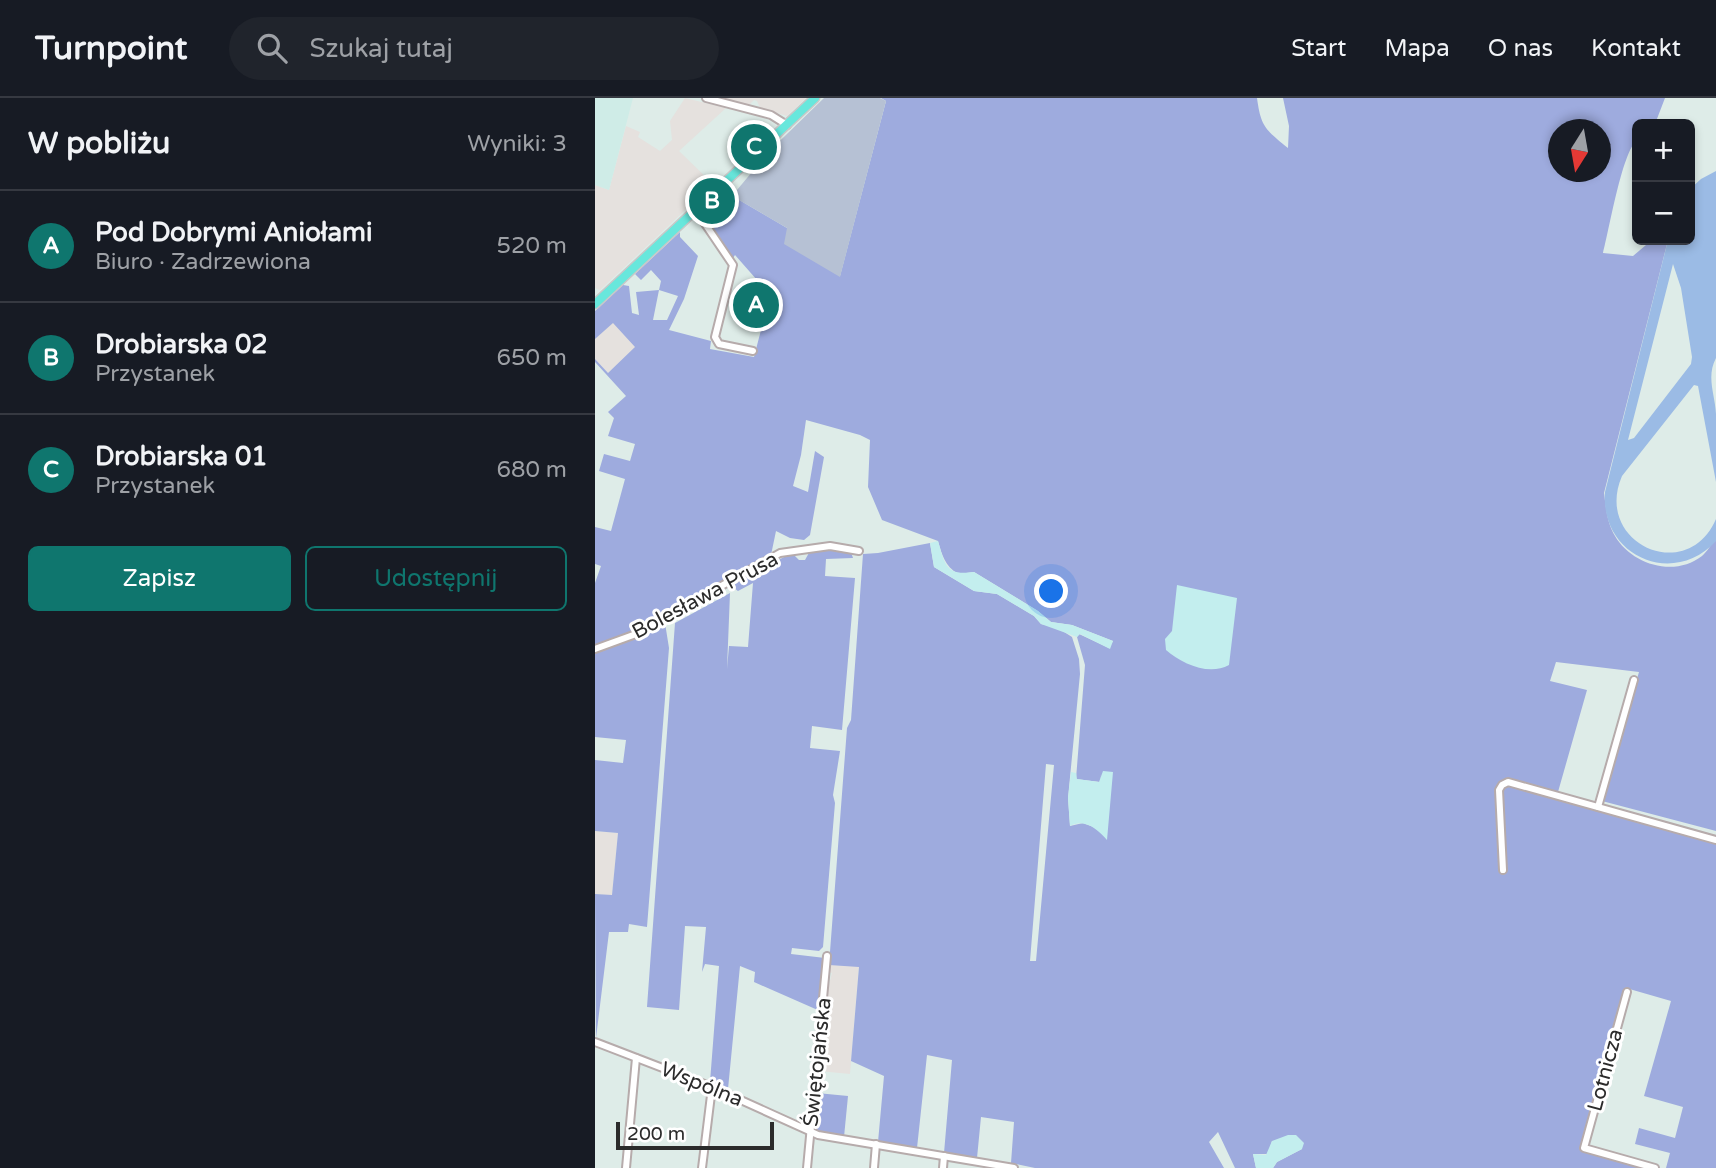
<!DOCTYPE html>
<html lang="pl">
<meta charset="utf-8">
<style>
body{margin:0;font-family:"Varela Round",sans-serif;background:#20242c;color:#f1f3f6}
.controls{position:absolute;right:21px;top:21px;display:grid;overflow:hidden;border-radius:10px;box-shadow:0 4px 10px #0003}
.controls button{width:63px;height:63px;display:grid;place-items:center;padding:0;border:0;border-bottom:2px solid #363941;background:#171b24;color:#f1f3f6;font:35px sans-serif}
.compass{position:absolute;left:953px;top:21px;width:63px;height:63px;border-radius:50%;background:#171b24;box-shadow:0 4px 10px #0003;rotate:191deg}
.scale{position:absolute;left:21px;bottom:18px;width:158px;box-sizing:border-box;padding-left:7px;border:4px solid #2b2b2b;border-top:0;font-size:19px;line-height:24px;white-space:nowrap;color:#2b2b2b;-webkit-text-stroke:5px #fff;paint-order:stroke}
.you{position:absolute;left:457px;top:494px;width:24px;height:24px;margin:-18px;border:5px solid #fff;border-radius:50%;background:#1a73e8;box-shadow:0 0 0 10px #1a73e833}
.badge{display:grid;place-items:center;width:46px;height:46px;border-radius:50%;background:#0f766e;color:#fff;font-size:23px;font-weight:700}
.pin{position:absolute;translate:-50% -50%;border:4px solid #fff;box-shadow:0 2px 7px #0006}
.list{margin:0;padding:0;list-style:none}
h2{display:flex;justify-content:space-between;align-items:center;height:91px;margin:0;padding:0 28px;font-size:30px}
h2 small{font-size:23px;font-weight:400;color:#9ea1a6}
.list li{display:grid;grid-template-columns:46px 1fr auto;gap:21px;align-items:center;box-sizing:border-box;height:112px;padding:0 28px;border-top:2px solid #363941}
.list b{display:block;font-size:26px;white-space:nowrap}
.list p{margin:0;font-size:23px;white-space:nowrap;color:#9ea1a6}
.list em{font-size:23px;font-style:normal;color:#9ea1a6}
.actions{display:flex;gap:14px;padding:21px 28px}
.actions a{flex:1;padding:16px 0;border:2px solid #0f766e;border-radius:10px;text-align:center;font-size:24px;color:#0f766e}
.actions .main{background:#0f766e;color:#fff}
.icon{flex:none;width:38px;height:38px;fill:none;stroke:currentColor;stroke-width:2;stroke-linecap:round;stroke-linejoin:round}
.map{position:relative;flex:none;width:1121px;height:1070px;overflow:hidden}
header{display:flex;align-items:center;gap:42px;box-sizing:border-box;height:98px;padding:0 35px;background:#171b24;border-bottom:2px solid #363941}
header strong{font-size:33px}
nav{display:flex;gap:38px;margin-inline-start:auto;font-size:24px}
.search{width:490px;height:63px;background:#20242c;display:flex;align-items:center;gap:18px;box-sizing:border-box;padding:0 24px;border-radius:38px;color:#9ea1a6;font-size:26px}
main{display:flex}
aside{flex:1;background:#171b24}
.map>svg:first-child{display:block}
.industrial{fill:#e5e1de}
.education{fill:#cfece7}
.green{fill:#9eabde;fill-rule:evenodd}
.sand{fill:#c3eeee}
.cemetery{fill:#b6c1d4}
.pitch{fill:#9bbbe5;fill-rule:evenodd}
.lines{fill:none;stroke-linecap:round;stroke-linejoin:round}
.minor-casing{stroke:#b6abab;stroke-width:10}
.major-casing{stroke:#c8c8c8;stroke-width:11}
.minor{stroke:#fff;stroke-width:6}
.major{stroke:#68e7dc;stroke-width:8}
.labels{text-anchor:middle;stroke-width:6;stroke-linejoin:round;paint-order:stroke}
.street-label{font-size:21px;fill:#2b2b2b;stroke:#fff}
</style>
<header>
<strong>Turnpoint</strong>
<div class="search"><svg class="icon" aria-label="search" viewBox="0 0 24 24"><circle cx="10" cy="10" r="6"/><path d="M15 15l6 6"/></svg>Szukaj tutaj</div>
<nav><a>Start</a><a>Mapa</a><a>O nas</a><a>Kontakt</a></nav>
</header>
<main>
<aside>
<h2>W pobliżu<small>Wyniki: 3</small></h2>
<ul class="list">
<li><span class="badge">A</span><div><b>Pod Dobrymi Aniołami</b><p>Biuro · Zadrzewiona</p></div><em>520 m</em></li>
<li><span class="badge">B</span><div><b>Drobiarska 02</b><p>Przystanek</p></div><em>650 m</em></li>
<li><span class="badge">C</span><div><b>Drobiarska 01</b><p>Przystanek</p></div><em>680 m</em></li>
</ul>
<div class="actions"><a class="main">Zapisz</a><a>Udostępnij</a></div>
</aside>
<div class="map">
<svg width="1121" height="1070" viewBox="0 0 1121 1070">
<rect width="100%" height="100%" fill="#deece8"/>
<g class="industrial">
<path d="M90,0L131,10L84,53L118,86L5,192L0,190V87L14,92L31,28L45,34L43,39L65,53L77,42L75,23Z"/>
<path d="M124,0H211L192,18L165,10L162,3L159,2L154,7Z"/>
<path d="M18,224L41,249L13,275L0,261V241Z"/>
<path d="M0,733L23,735L17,798L0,796Z"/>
<path d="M235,867L264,868L255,976L224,973L229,931V906L237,875L234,874Z"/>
</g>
<path class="education" d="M0,0H38L14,92L0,87Z"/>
<g class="green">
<path d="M286,0H662C666,29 670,31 693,50L694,28L688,0H1070L1060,26H1042V42C1027,54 1014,133 1008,155L1038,158L1051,147H1063L1065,142H1073L1009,395C1011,410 1012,425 1020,438C1036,466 1079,480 1107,458C1112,454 1116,446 1121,441V733L1007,703L1044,574L961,564L955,583L992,592L961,701L1121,744V1070H1071L1075,1055L1040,1046L1044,1030L1080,1040L1088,1009L1049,998L1076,903L1031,890L987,1050L1054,1070H678L682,1064L707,1051L677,1043L673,1056H658L661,1070H640L623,1034L614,1044L629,1070H440L416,1065L419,1024L386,1019L382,1060L349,1055L357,962L332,957L322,1050L283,1044L289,978L256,963L264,869L234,867L252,630L256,622L268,456L283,455L335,445L339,469L379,493L402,496L439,518L446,526L463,530L477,539L484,561L485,576L473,700L475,728L488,725L501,730L506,676L505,684L481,681L490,567L482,539L484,536L514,550L518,543L477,527L456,524L443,513L379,474L363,476C350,468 347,457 343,443L287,422L273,389L275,342L265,337L211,322L206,357L198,388L213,394L220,353L229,359L215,437L209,442L195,440L181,433L176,457L42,532L0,548V485L6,468L0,466V429L16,433L30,381L4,373L9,356L35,363L40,346L13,338L19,320L13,314L31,298L0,264V261L13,275L40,249L18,225L0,241V213L28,187L34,188L37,215L44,217L41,194L64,192L66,183L56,172L46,182L40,176L85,134V139L103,158L89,201L74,232L116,243L115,251L159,259L178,186L162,182L140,157L138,160L136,158L106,114L129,93L192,130L245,178L291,3ZM964,32H1006V74H964ZM64,192L83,198L72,222H58ZM451,666L459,667L441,863H435Z"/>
<path d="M232,451L256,454L258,460L231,461L230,478L260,480L247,632L217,628L215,650L245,653L238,697L240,705L228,849L224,853L197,850L196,856L230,860L225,913L159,884L160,874L145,868L133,991L115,984L124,868L110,866L107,874L111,829L90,828L84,912L52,909L80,525L135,495L132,571L134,548L153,549L158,485L143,493L139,490L140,484L197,455L204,462H210L215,453Z"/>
<path d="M70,525L74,550L52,829L34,826L33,834H14L1,940L0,796L17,797L23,735L0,733V662L28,665L31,642L0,639V553Z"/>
<path d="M222,995L253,998L249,1039L224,1035L219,1028Z"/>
</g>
<g class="sand">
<path d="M343,443C350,467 351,478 379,474L443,513L456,524L477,527L518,543L515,551L485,536L482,539L446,526L439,518L402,496L379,493L339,469L335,445Z"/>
<path d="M582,487L642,500L634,567C614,578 587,566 571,552L570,541L577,533Z"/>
<path d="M508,673L518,674L512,742C502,731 490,720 475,728L473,700L476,674L481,675L482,681L504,684Z"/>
<path d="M693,1037H701L709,1045L707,1051L682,1064L678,1070H661L658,1056L671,1057L677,1043Z"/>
</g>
<path class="cemetery" d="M229,0H285L291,3L245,179L189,146L192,130L137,98L157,74V70Z"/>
<path class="pitch" d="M1121,73V260C1111,279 1120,296 1121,316C1121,338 1121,361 1121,384L1103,288L1099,287L1027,378C998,445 1092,488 1121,421V443C1078,490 1005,458 1010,394L1073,142H1095V91L1106,81ZM1078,166L1086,190L1097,259L1096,266L1039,340L1033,342Z"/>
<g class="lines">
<defs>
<g id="minor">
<path d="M111,0L176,17L192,27"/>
<path d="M100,111L138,167L120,239L124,246L158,253"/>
<path d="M0,551L41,536L185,455L235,448L264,453"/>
<path d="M1003,709L1039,582"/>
<path d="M908,772L904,692L907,687L913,684L1121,742"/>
<path d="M1032,894L989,1050L1060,1070"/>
<path d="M0,944L117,989L223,1037L419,1070"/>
<path d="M31,1070L41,960"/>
<path d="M107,1070L117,989"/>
<path d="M212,1070L232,858"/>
<path d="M279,1070L281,1046"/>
<path d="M348,1070L349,1058"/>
</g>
<path id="major" d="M0,206L220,0"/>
</defs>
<use href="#minor" class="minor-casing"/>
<use href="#major" class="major-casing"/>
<use href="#minor" class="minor"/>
<use href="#major" class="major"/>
</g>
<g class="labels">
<g class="street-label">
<text transform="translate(110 497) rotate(-28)" y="7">Bolesława Prusa</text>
<text transform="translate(222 964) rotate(-84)" y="7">Świętojańska</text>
<text transform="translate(1010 972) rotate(-75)" y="7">Lotnicza</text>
<text transform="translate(107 986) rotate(22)" y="7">Wspólna</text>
</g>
</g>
</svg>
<div class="controls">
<button>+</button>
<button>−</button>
</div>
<svg class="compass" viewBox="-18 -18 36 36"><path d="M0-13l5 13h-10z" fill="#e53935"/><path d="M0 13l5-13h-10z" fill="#9ea1a6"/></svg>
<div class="scale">200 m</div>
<div class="you"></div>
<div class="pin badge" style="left:161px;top:207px">A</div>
<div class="pin badge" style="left:117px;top:103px">B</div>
<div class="pin badge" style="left:159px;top:49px">C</div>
</div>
</main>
